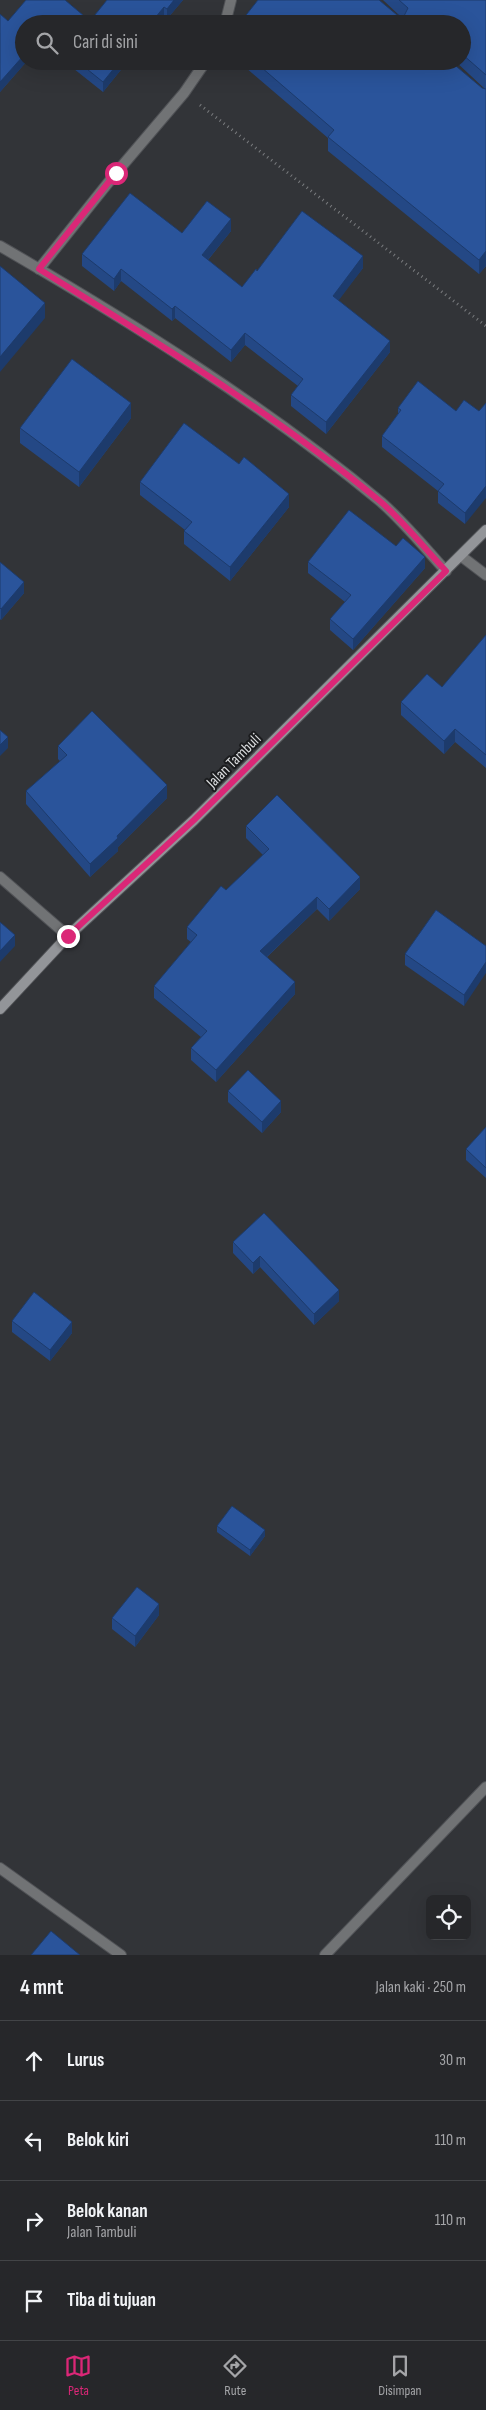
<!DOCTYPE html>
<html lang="id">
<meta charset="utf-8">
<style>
body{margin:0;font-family:"Sofia Sans Condensed",sans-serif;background:#323336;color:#f1f3f6}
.controls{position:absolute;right:15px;bottom:15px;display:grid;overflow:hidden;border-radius:8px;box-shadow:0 5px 20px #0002}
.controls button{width:45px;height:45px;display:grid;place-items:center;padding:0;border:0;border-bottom:1px solid #424447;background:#26272a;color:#f1f3f6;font:25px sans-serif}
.stop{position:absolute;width:15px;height:15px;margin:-11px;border:4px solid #db2777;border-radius:50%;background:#fff}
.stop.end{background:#db2777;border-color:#fff;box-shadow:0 1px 5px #0008}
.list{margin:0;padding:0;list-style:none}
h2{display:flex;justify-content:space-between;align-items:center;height:65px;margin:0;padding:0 20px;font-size:21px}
h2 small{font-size:16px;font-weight:400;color:#a4a5a8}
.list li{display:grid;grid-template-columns:32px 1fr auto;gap:15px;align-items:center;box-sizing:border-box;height:80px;padding:0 20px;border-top:1px solid #424447}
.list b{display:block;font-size:19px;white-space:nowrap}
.list p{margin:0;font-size:16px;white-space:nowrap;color:#a4a5a8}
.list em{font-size:16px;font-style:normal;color:#a4a5a8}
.icon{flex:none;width:28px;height:28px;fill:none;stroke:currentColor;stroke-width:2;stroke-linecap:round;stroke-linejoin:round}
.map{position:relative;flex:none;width:486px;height:1955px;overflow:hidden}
.search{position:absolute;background:#26272a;box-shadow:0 5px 20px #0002;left:15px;right:15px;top:15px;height:55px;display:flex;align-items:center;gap:12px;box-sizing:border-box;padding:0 18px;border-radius:28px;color:#a4a5a8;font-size:19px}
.sheet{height:385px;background:#26272a}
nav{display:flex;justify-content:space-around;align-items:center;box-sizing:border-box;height:70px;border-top:1px solid #424447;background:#26272a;font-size:14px;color:#a4a5a8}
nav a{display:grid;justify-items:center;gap:2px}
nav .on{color:#db2777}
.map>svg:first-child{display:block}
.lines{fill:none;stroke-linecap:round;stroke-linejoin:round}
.street-casing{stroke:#505256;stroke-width:12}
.secondary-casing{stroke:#505256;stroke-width:12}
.path{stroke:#7a7c7f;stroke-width:3;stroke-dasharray:1 4;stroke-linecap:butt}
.street{stroke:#717375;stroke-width:10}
.secondary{stroke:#939599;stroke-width:10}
.wall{fill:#244885}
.shaded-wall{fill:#1d3b6c}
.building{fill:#2a549b;stroke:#1d3b6c}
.route{stroke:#db2777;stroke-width:6}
.labels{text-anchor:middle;stroke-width:4;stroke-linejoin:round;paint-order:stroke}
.street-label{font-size:16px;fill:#d9dbdd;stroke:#1b1c1e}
</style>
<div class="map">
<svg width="486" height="1955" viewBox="0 0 486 1955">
<rect width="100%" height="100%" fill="#323438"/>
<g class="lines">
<defs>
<g id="street">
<path d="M225,24L231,0"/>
<path d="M0,246C131,322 264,405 381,502C404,522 425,548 446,571"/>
<path d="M39,269L116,173L184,93L206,61"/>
<path d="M461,556L486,575"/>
<path d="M0,877L68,936"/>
<path d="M0,1868L121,1955"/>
<path d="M325,1955L486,1787"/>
</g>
<path id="secondary" d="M0,1009L68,936L194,820L486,530"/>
</defs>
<use href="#street" class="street-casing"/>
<use href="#secondary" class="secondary-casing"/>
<path class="path" d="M200,105L486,326"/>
<use href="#street" class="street"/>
<use href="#secondary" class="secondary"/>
</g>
<g class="wall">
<path d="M26,0H65L90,21L107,0H183L167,19L164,17L159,24H24V61H27L0,92V14L8,21Z"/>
<path d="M258,0H379L397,15L400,16L383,0H486V266L479,274L328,151V138L238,61H450L482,88L485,89L455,61H462V24H239Z"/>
<path d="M64,61H128L103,92Z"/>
<path d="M231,231L208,260L242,287L257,271L363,268L338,300L390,352L326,434L291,406V395L298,386L245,345L231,362L175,318L172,321L121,281L114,291L82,266V254L182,233Z"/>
<path d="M398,408L479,411L465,524L438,503V491L382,447V436L398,414Z"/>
<path d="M131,418L79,487L20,443V428Z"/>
<path d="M140,482L289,507L230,581L184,544V531L185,530L140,495Z"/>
<path d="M396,546L425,568L353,650L330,630V619L345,602L308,573V562Z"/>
<path d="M0,562L24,593L1,620L0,619Z"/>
<path d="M486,635V768L455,742L444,754L401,715V702L442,687Z"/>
<path d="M58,746L167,798L118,847V851L90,877L26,804V791L60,761L58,759Z"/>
<path d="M246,826L360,889L329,921L317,909L267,957L295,994L216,1082L191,1060V1048L201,1037L154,998V986L191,942L187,939V927L263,855L246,838Z"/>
<path d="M486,946L464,1006L405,965V954Z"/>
<path d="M228,1091L281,1112L262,1133L228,1102Z"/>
<path d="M486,1127V1178L466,1160V1149Z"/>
<path d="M264,1213L339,1301L314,1325L260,1267L253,1274L233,1253V1242Z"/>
<path d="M12,1321L72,1333L50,1361L12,1332Z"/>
<path d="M217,1526L265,1536L250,1556L217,1532Z"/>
<path d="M159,1615L135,1647L112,1629V1618Z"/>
</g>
<g class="shaded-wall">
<path d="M174,0H183L167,19V9Z"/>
<path d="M164,7V17L159,24H150Z"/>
<path d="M24,55V61H27L0,92V82Z"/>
<path d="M120,61H128L103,92V82Z"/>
<path d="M231,219V231L202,267V255Z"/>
<path d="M486,251V266L479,274V260Z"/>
<path d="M363,256V268L333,308V296Z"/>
<path d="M121,269V281L114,291V279Z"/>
<path d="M45,303V318L0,372V357Z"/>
<path d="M175,306V318L172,321V309Z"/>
<path d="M245,333V345L231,362V350Z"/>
<path d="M390,341V352L326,434V422Z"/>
<path d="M131,403V418L79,487V472Z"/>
<path d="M486,486V498L465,524V513Z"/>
<path d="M289,494V507L230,581V567Z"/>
<path d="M425,557V568L353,650V639Z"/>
<path d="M24,582V593L1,620V609Z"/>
<path d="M455,729V742L444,754V741Z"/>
<path d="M8,737V748L0,756V745Z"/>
<path d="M167,785V798L118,847V851L90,877V864Z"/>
<path d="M360,877V889L329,921V909Z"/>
<path d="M317,897V909L260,963V951Z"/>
<path d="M15,935V946L0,962V951Z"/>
<path d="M486,962V973L464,1006V995Z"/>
<path d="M295,982V994L216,1082V1070Z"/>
<path d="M281,1101V1112L262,1133V1122Z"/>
<path d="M260,1256V1267L253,1274V1263Z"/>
<path d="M339,1290V1301L314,1325V1314Z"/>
<path d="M72,1322V1333L50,1361V1350Z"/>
<path d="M265,1530V1536L250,1556V1550Z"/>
<path d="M159,1604V1615L135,1647V1636Z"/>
</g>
<g class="building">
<path d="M26,0H65L90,21L107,0H174L167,9L164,7L150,24H24V55L0,82V14L8,21Z"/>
<path d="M258,0H379L397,15L404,16L408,8L399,0H486V75L462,54V24H239Z"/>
<path d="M77,61H120L103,82Z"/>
<path d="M254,61H450L482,88L486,89V251L479,260L328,137L334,130Z"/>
<path d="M130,193L182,233L207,201L231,219L202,255L242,287L256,269L257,271L302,211L363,256L333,296L390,341L326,422L291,395L303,379L245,333L231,350L175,306L172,309L121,269L114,279L82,254Z"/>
<path d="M0,266L45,303L0,357Z"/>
<path d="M72,359L131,403L79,472L20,428Z"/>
<path d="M418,381L456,411L464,400L479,411L486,403V486L465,513L438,491L444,484L382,436L401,410L398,408Z"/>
<path d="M184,423L239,464L244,457L289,494L230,567L184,531L192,522L140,482Z"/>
<path d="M349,510L396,546L403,538L425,557L353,639L330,619L351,595L308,562Z"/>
<path d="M0,562L24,582L1,609L0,608Z"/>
<path d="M486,635V755L455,729L444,741L401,702L427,674L442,687Z"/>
<path d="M92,711L167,785L117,836L118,838L90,864L26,791L67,755L58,746Z"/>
<path d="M0,730L8,737L0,745Z"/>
<path d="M277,795L360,877L329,909L317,897L260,951L295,982L216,1070L191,1048L207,1031L154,986L197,935L187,927L221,886L226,890L269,849L246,826Z"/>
<path d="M436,910L486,946V962L464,995L405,954Z"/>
<path d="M0,922L15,935L0,951Z"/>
<path d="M248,1070L281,1101L262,1122L228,1091Z"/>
<path d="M486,1127V1168L466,1149Z"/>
<path d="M264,1213L339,1290L314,1314L260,1256L253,1263L233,1242Z"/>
<path d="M34,1292L72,1322L50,1350L12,1321Z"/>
<path d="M232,1506L265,1530L250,1550L217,1526Z"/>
<path d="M137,1587L159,1604L135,1636L112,1618Z"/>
<path d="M51,1931L80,1955H31Z"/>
</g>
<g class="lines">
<path class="route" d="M68,936L194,820L446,571C425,549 404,522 381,502C275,414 156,342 39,269L116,173"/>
</g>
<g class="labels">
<g class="street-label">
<text transform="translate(233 760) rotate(-45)" y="6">Jalan Tambuli</text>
</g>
</g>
</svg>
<div class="controls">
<button><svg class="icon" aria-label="locate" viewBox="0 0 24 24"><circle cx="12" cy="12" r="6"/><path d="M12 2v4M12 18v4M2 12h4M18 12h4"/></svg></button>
</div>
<div class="stop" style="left:116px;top:173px"></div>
<div class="stop end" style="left:68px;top:936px"></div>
<div class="search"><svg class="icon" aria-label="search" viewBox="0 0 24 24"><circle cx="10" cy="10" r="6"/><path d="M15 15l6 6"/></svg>Cari di sini</div>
</div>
<section class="sheet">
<h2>4 mnt<small>Jalan kaki · 250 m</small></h2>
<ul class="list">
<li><svg class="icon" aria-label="ahead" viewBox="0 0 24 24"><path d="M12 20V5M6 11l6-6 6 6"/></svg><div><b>Lurus</b></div><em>30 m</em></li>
<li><svg class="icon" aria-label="left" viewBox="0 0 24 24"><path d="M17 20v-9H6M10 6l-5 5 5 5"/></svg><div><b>Belok kiri</b></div><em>110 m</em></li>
<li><svg class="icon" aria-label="right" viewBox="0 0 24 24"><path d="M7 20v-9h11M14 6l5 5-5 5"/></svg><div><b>Belok kanan</b><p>Jalan Tambuli</p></div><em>110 m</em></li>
<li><svg class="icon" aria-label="arrive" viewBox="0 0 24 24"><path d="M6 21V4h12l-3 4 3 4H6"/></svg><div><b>Tiba di tujuan</b></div></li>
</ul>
</section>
<nav>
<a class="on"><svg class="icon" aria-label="map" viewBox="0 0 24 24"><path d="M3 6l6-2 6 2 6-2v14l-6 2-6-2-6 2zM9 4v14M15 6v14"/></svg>Peta</a>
<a><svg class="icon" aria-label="directions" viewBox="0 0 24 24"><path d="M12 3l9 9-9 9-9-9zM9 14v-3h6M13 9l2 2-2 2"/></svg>Rute</a>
<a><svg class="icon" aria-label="saved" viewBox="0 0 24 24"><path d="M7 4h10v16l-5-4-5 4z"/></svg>Disimpan</a>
</nav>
